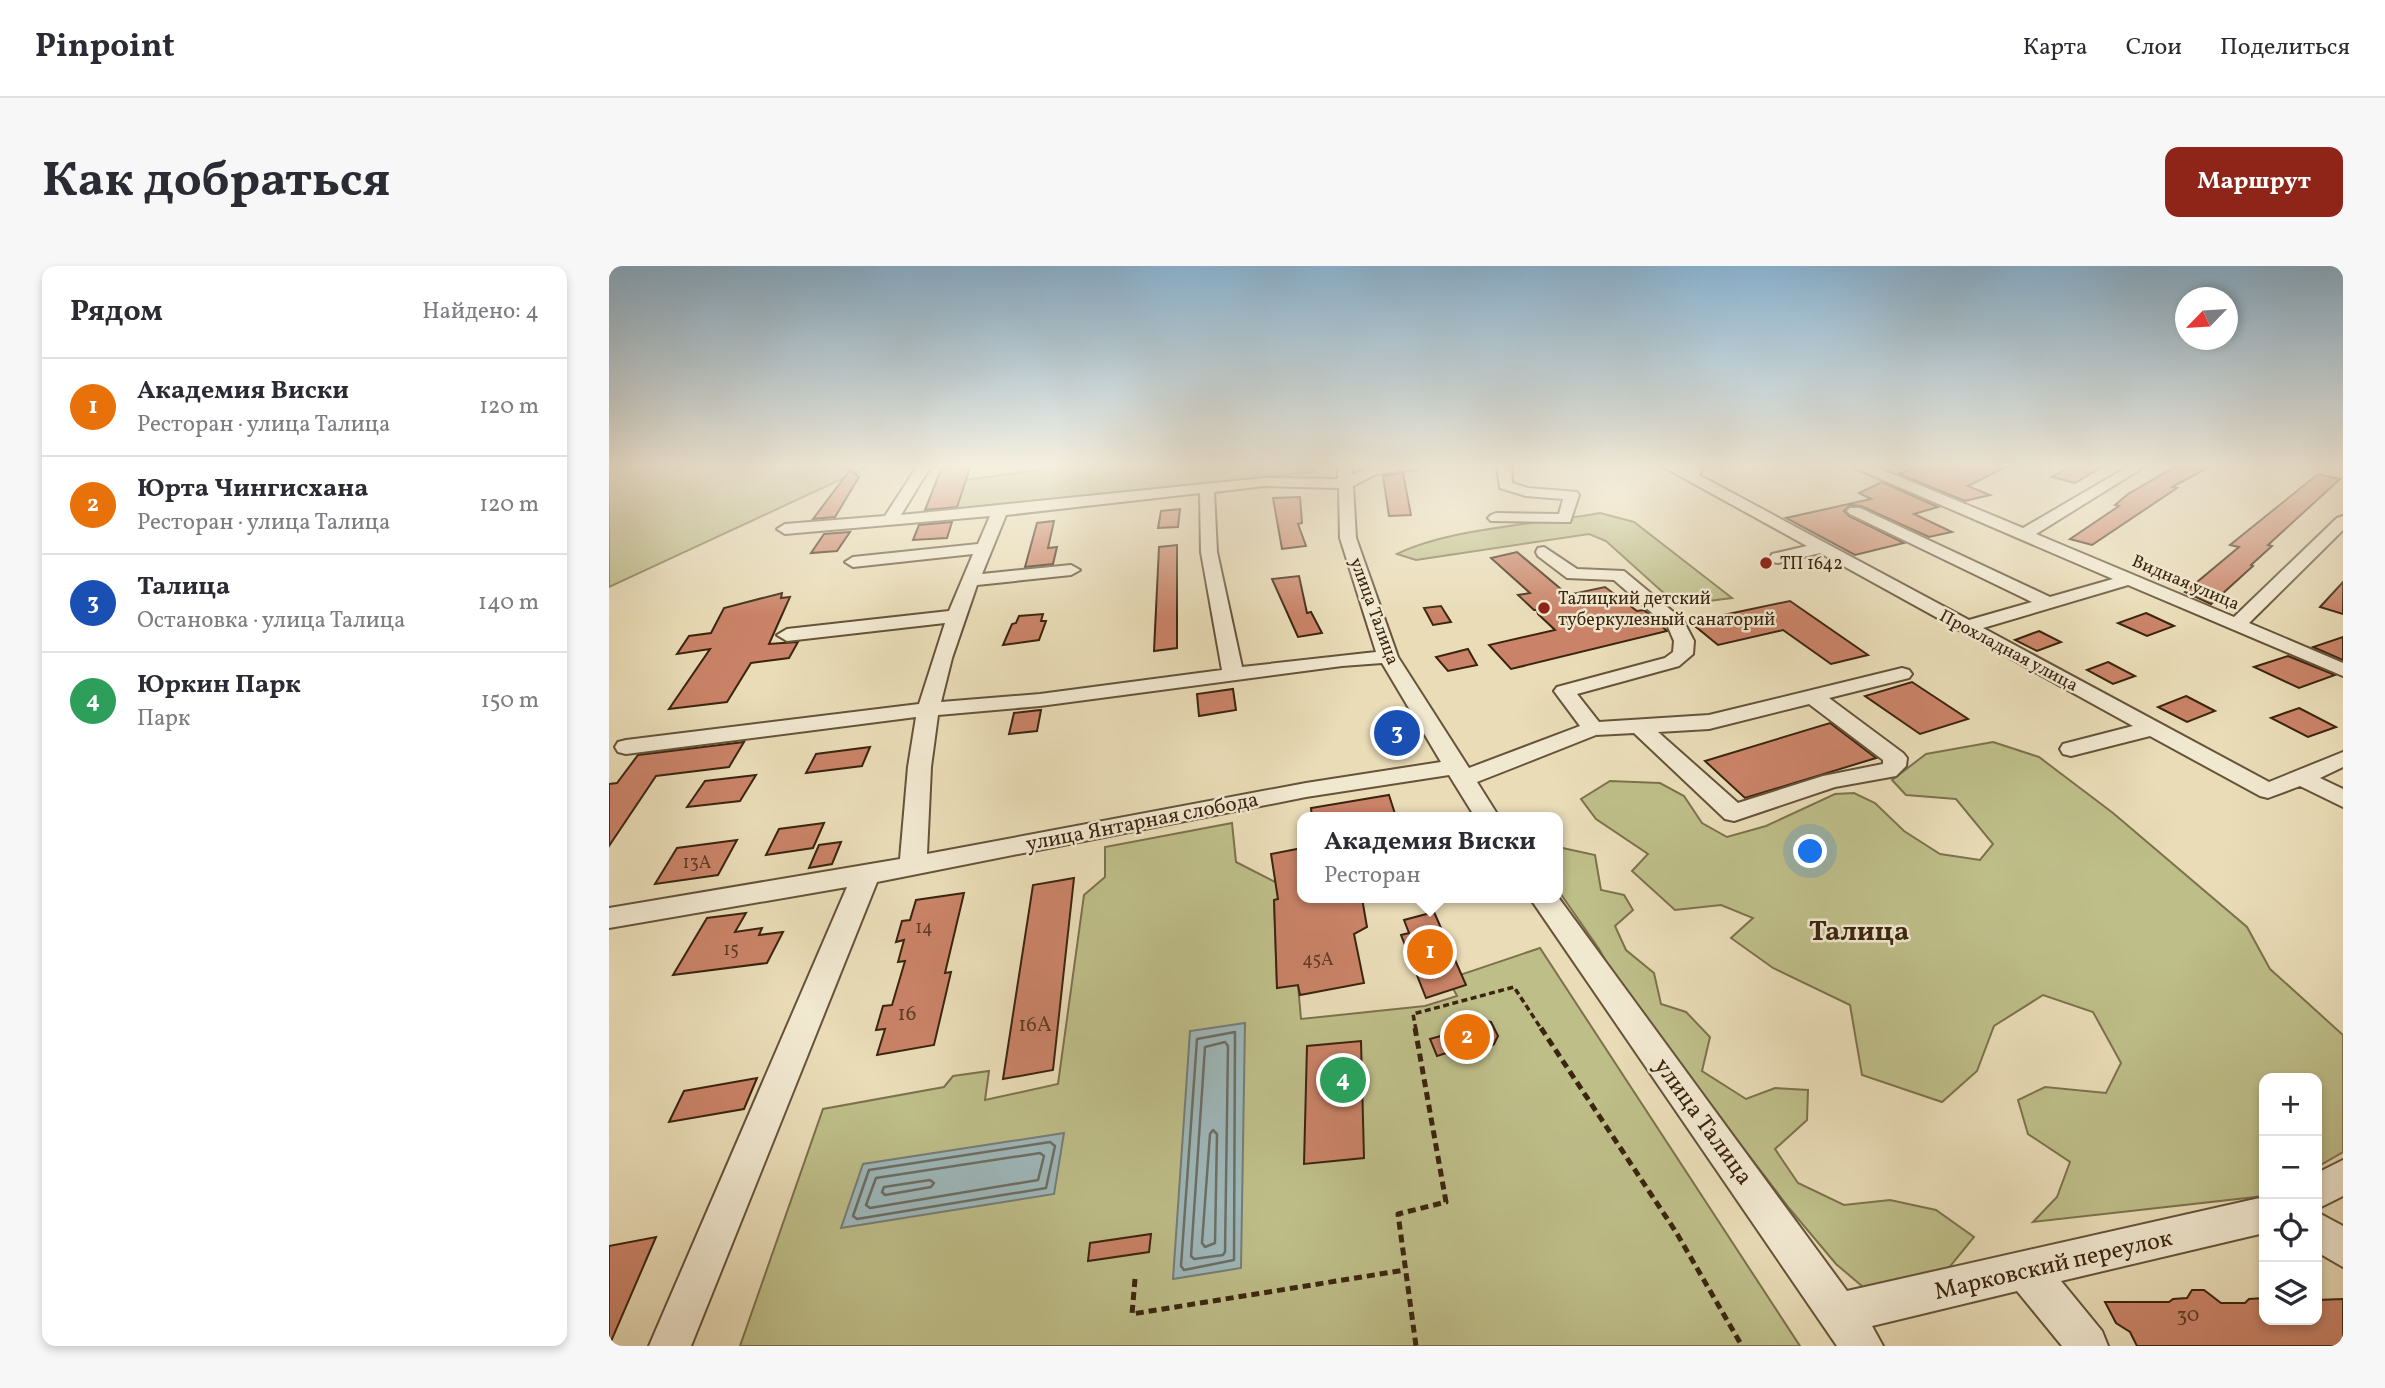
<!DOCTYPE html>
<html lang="ru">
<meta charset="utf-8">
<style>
body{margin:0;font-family:Vollkorn,serif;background:#f7f7f7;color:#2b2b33}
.controls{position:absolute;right:21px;bottom:21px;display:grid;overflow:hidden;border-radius:14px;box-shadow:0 4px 10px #0003}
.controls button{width:63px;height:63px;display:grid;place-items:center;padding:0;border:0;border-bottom:2px solid #e1e1e2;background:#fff;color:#2b2b33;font:35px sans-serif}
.compass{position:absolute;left:1566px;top:21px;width:63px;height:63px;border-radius:50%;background:#fff;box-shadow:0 4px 10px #0003;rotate:245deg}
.you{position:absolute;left:1202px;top:586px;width:24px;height:24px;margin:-18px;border:5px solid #fff;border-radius:50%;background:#1a73e8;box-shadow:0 0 0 10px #1a73e833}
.badge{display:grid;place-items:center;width:46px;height:46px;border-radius:50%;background:#8f2418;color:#fff;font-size:23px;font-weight:700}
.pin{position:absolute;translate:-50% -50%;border:4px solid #fff;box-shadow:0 2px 7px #0006}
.popup{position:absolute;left:688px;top:546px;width:266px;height:91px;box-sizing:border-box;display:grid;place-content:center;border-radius:14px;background:#fff;filter:drop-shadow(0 2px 5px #0005);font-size:23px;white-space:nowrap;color:#7c7c81}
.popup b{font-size:26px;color:#2b2b33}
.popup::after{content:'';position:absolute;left:50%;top:100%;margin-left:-14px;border:14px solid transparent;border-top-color:#fff}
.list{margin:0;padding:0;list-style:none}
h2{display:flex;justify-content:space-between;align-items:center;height:91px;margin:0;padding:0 28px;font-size:30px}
h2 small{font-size:23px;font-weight:400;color:#7c7c81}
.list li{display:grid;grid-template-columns:46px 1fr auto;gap:21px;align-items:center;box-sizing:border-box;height:98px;padding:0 28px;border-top:2px solid #e1e1e2}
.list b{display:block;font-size:26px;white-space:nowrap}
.list p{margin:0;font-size:23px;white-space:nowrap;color:#7c7c81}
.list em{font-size:23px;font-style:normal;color:#7c7c81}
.icon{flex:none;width:38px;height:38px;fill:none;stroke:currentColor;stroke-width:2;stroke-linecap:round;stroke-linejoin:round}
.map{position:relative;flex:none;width:1734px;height:1080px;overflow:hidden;border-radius:14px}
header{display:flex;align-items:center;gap:42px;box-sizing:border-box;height:98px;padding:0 35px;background:#fff;border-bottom:2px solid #e1e1e2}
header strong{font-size:33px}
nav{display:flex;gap:38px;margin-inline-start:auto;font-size:24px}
.intro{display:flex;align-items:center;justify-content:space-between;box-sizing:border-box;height:168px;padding:0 42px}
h1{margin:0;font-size:49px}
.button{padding:18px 32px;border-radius:14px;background:#8f2418;color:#fff;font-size:24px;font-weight:700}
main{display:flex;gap:42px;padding:0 42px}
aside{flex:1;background:#fff;border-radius:14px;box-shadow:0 4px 10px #0003}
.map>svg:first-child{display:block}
.green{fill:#bebe89;stroke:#7c724c;stroke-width:2}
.water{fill:#9eb8bb;stroke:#767d76;stroke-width:2}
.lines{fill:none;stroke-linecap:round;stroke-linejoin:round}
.shore{stroke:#6c6e65;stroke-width:2.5}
.building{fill:#ca8368;stroke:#3b250f;stroke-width:2}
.minor-casing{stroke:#665339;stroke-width:4}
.path-far1{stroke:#3b250f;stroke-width:3.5;stroke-dasharray:6 3.5;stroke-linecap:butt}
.path{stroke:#3b250f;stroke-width:5;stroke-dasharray:8 5;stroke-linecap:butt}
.minor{fill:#f1e8d0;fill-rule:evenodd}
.poi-dot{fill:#8f2418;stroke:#f1e8d0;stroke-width:2.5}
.labels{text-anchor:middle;stroke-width:5;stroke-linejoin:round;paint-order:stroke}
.far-poi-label{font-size:18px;fill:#3b250f;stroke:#f1e8d0;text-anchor:start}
.far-street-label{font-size:18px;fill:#3b250f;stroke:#f1e8d0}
.number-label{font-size:18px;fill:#5f3c25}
.street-label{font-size:21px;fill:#3b250f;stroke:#f1e8d0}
.near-number-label{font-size:21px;fill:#5f3c25}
.near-street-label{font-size:24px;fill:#3b250f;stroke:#f1e8d0}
.district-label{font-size:28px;font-weight:bold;fill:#3b250f;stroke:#f1e8d0}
</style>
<header>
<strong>Pinpoint</strong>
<nav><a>Карта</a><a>Слои</a><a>Поделиться</a></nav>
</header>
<div class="intro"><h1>Как добраться</h1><a class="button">Маршрут</a></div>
<main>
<aside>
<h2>Рядом<small>Найдено: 4</small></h2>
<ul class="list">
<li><span class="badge" style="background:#e8710a">1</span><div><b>Академия Виски</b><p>Ресторан · улица Талица</p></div><em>120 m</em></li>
<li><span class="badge" style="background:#e8710a">2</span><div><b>Юрта Чингисхана</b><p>Ресторан · улица Талица</p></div><em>120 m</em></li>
<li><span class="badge" style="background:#1a4fb4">3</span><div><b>Талица</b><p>Остановка · улица Талица</p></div><em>140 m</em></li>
<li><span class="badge" style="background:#2e9e5b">4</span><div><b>Юркин Парк</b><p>Парк</p></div><em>150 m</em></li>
</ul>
</aside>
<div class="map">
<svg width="1734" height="1080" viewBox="0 0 1734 1080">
<rect width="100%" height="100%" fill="#e9dcb7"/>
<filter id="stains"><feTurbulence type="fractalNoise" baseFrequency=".00286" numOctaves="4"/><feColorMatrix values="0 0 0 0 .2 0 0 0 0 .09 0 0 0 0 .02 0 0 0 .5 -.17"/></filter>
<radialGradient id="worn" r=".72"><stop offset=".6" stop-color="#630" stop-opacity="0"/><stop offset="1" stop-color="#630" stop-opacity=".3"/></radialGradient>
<g class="green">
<path d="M0,199H263L0,321Z"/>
<path d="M441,199H705L704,206L346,244L356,214L436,203Z"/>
<path d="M991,247L1025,256L1123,332L1068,339L997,275L980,268L807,294L788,288C841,262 931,258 991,247Z"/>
<path d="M1384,476L1430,491L1504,547L1638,661L1661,703L1734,769V886L1708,901V812H1655V930L1424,956L1448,931L1461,896L1419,868L1409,834L1436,821L1497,827L1512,797L1484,746L1434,729L1385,760L1368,805L1333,836L1253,809L1241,739L1164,702L1122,672L1144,652L1112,639L1066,644L1023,605L1039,588L987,553L972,533L1001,515L1051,517L1075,530L1093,557L1118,571L1157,560L1226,528L1245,527L1266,537L1295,565L1331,588L1371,594L1384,578L1347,533L1297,529L1283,514L1317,488Z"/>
<path d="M623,557L627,596L666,616L676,615L678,631L665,634L668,721L689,719L692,753L816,740L848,730L839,713L931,682L1191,1080H131L214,843L335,821L344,810L380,805L376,834L449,818L475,629L496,611V581Z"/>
<path d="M949,581L986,589L992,624L1015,629L1024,644L1006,660L1017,684L1045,707L1052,738L1077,746L1101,771L1093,805L1137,833L1166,822L1199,824L1198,854L1166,883L1189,917L1235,939L1281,934L1327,944L1365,971L1339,1003L1261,1027L1227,998L1180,942L1012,722L990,683L949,624Z"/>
</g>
<g class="water">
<path d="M636,757L632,1002L564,1013L581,765Z"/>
<path d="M455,867L445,928L232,962L254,898Z"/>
</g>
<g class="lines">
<g class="shore">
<path d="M626,766L625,994L575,1004L572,1000L588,773Z"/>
<path d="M616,776L619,780L616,986L614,989L585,993L582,990L596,781Z"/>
<path d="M604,864L608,868L606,977L596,981L593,977L601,868Z"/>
<path d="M441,876L446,880L437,922L248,953L244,950L260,904Z"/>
<path d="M431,887L435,890L429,914L261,942L257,939L267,912Z"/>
<path d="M321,914L325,917L322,921L276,929L273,926L275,921Z"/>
</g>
</g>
<g class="building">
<path d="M362,199L348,241L316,244L333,201Z"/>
<path d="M1310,199H1401L1359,220L1381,229L1356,235L1290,208Z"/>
<path d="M1464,199H1496L1466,217L1443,211Z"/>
<path d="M1569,199H1604L1563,221L1568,222L1483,279L1461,273L1510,240L1506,239L1519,228Z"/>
<path d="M241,204L250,211L226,251L204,253Z"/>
<path d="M794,207L802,249L780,250L774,210Z"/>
<path d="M1709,208L1731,213L1659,279L1663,280L1642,299L1644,300L1602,338L1576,326L1630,281L1621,279Z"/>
<path d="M1273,216L1329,241L1305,248L1343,266L1320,271L1252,240L1241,239L1235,245L1240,250L1295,277L1246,289L1177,252L1262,233L1250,227Z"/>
<path d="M691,231L693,257L689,258L697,280L673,283L664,232Z"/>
<path d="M571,243L569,261L549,262L552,245Z"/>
<path d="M445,255L439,282L448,281L444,298L416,301L428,257Z"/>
<path d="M343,256L338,272L304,274L310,259Z"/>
<path d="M241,266L228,285L202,287L215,268Z"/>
<path d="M568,279V382L545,385L550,281Z"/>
<path d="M908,286L959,329L996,321L1028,345L1035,344L1058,365L902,403L880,379L946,364L929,348L928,344H925L909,329L921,327L882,292Z"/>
<path d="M690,310L698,347L702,346L713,367L689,371L663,313Z"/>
<path d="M1734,316V348L1711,341Z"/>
<path d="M173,327L172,332L181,331L160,378L189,376L180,392L142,397L118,436L60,443L101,383L68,388L80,370L102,367L115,342Z"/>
<path d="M1181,335L1259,389L1222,398L1174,364L1109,379L1081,356Z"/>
<path d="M832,340L842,356L824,359L815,342Z"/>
<path d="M1537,347L1565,360L1538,370L1509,357Z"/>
<path d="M434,348L432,355H437L430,374L394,379L403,358L407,357L410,350Z"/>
<path d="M1430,365L1452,376L1428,385L1406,374Z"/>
<path d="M1734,371V394L1704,381Z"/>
<path d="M859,383L868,399L839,405L827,391Z"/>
<path d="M1679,390L1726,409L1690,422L1645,401Z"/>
<path d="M1499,396L1526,410L1504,418L1478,404Z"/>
<path d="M1303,416L1359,453L1311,468L1256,430Z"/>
<path d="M624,423L627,444L590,450L588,428Z"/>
<path d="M1577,430L1606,445L1578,456L1549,441Z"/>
<path d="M1690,442L1727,461L1699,471L1662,452Z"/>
<path d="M432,444L428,465L400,468L405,447Z"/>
<path d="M1221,457L1267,492L1136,532L1096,495Z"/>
<path d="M135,476L120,501L47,510L0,580V518L8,517L29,489Z"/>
<path d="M261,481L253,500L197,507L207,488Z"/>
<path d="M147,509L131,535L78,541L96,515Z"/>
<path d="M780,529L787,551H703L702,542Z"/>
<path d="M215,557L204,582L157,589L170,563Z"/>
<path d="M128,574L109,609L46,618L68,582Z"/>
<path d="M232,576L223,598L200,602L210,579Z"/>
<path d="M693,582V632H753L758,661L745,668L755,717L691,729L689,719L668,722L665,634L669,633L662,588Z"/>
<path d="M465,612L444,804L394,813L424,619Z"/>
<path d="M355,627L336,707L342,706L325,779L268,789L276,763L267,764L274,740L283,739L296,695L289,696L295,674L287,676L293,655L301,654L307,634Z"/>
<path d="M825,646L857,719L817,732L792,669L800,667L795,654Z"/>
<path d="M137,647L126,666L153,662L150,669L174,666L158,697L64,709L98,652Z"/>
<path d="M863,753L882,756L889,770L885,778L878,783L867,785L853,782L828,790L821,773L846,766L854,757Z"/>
<path d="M752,775L755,892L695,898L698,780Z"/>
<path d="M148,812L135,843L60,856L75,825Z"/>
<path d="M542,968L540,986L479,995L481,977Z"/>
<path d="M47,971L0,1080V980Z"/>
<path d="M1583,1024H1595L1612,1037H1636L1640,1033L1655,1032V1054H1708V1034L1734,1033V1080H1528L1521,1066L1507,1057L1496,1036H1560L1564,1033L1578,1032Z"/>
</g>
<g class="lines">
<defs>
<g id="minor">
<path d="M309,199H326L320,203L292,249L655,212L729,213V199H743V209L764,200L814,199L807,203L767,208L744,220L747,272L789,391L860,502L971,460L945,425L948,421L1056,392L1064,386L1065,375L1059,361L1005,314L958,312L929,290L927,286L929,282L935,281L968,303L1015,305L1074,354L1085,375L1084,388L1070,400L968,428L990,456L1100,449L1293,402L1300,404L1303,408L1300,412L1220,432L1294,487L1298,492L1297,500L1287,510L1226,521L1125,555L1116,553L1025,467L987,469L868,516L890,551H866L840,509L697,531L268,616L82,1080H40L238,621L0,662V642L291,593L299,501L307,451L17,488L9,486L6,481L9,476L17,474L310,438L336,357L178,375L168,369L178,363L340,345L364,288L244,301L236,296L244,291L369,278L381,250L176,268L168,263L176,258L276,250ZM655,220L730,222L731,272L767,386L633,401L608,286L605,226ZM591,227L592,286L613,404L431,428L332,436L343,392L368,319L462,309L471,304L462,299L373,308L397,249ZM773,397L832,496L697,517L318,588L322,501L329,449L431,440L733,400ZM1200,438L1274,494V498L1214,510L1129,537L1049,466L1100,463Z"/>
<path d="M888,199H902L903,217L919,222L968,226L970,229L961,256L882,255L879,252L882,249L887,247L950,248L954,233L917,230L891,222Z"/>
<path d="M1051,199H1069L1079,203L1081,199H1095L1090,209L1360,354L1423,336L1241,248L1238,245L1241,242H1251L1441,331L1504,313L1246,202L1244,199H1262L1414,262L1522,199H1538L1427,268L1625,351L1728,252L1734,250V264L1640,357L1734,397V410L1519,319L1374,362L1660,516L1734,486V501L1711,512L1734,523V541L1691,520L1659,532L1651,530L1541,470L1462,490L1454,488L1451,483L1454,478L1524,460L1211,287L1169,297L1163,296L1161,292L1163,288L1198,280Z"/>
<path d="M949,631L1238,1025L1655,931V967L1452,1015L1493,1065L1499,1080H1453L1408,1025L1263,1060L1274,1080H1228L921,632Z"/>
<path d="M1734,894V930L1708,943V907Z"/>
<path d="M1708,946L1734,960V1001L1708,986Z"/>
</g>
</defs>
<use href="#minor" class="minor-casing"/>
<path class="path-far1" d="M807,764L804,748L905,721L933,764"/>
<g class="path">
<path d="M806,762L837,936L789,948L807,1080"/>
<path d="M932,762L1067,966L1133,1080"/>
<path d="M526,1013L523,1048L796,1004"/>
</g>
<use href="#minor" class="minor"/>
</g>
<linearGradient id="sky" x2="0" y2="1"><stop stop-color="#8ab6d6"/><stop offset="0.57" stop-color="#f5efdf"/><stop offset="1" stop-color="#f5efdf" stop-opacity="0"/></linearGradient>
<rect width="1734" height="350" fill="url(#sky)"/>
<g class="poi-dot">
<circle cx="1157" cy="297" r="7"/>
<circle cx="935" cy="342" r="7"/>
</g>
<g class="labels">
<g class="far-poi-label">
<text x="1171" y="303">ТП 1642</text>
<text x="949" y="338">Талицкий детский<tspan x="949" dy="21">туберкулезный санаторий</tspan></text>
</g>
<g class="far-street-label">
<text transform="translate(1577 316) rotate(23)" y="6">Видная улица</text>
<text transform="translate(766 345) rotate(70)" y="6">улица Талица</text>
<text transform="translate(1400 384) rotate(28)" y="6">Прохладная улица</text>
</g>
<g class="number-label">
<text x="88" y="602">13А</text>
<text x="315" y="667">14</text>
<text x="122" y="689">15</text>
<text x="709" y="699">45А</text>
</g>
<g class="street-label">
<text transform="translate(533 555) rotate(-11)" y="7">улица Янтарная слобода</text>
</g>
<g class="near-number-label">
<text x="298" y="754">16</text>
<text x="426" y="765">16А</text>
<text x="1579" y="1055">30</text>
</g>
<g class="near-street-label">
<text transform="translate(1095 855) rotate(54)" y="8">улица Талица</text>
<text transform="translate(1444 998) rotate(-13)" y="8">Марковский переулок</text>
</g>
<g class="district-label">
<text x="1250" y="674">Талица</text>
</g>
</g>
<rect width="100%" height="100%" filter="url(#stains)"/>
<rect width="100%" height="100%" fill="url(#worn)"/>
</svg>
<div class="controls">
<button>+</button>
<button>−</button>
<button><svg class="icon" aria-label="locate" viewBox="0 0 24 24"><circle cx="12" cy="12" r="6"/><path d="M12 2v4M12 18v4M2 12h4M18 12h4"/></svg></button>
<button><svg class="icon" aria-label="layers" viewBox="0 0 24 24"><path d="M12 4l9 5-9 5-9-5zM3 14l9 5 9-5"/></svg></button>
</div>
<svg class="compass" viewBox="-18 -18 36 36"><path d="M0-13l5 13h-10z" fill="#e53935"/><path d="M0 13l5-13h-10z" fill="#7c7c81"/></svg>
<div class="you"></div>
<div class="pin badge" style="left:821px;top:686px;background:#e8710a">1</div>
<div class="popup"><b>Академия Виски</b>Ресторан</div>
<div class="pin badge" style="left:858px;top:771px;background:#e8710a">2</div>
<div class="pin badge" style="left:788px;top:467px;background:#1a4fb4">3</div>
<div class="pin badge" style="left:734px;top:814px;background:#2e9e5b">4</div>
</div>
</main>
